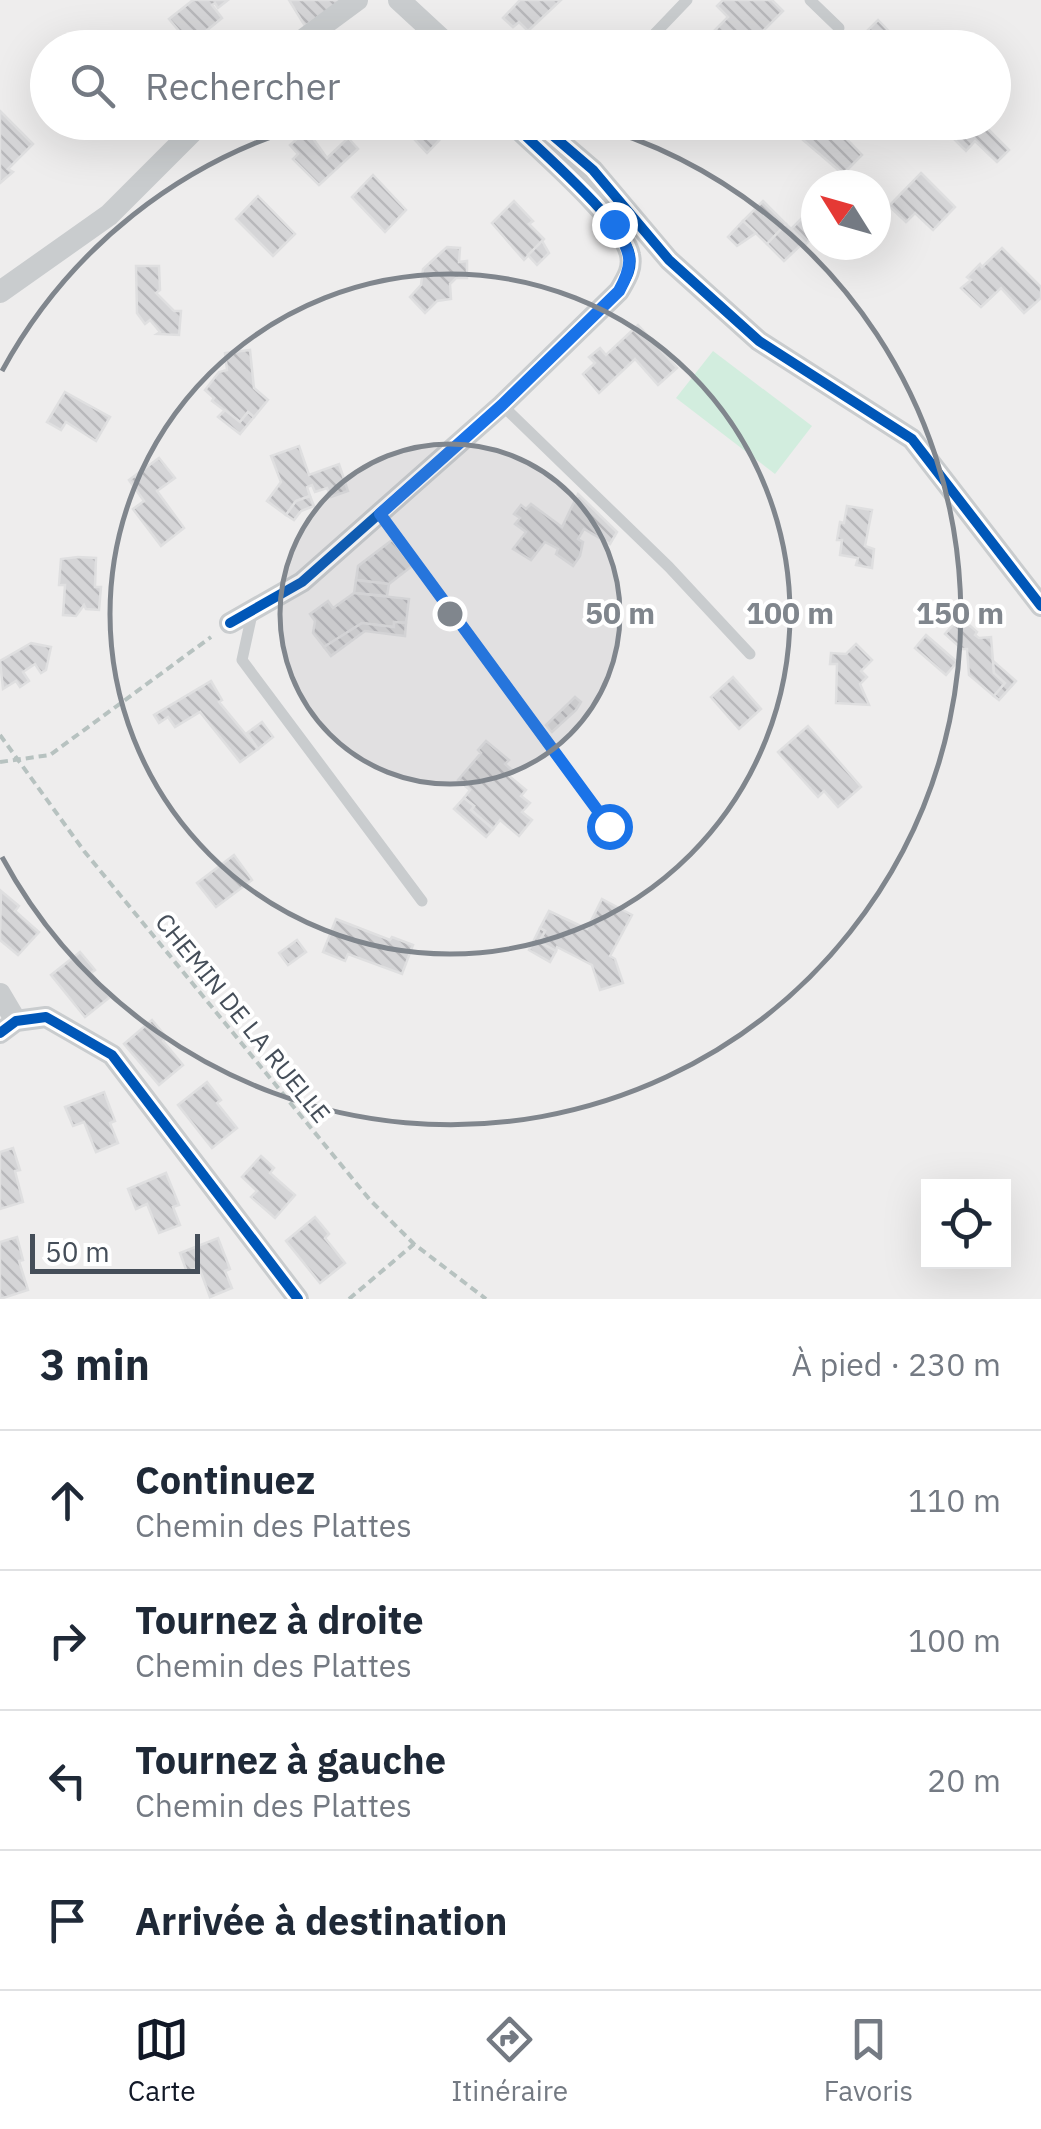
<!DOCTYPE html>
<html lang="fr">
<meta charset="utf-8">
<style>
body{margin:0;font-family:"IBM Plex Sans",sans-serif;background:#f2f2f3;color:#1f2937}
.controls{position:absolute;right:30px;bottom:30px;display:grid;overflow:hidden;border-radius:0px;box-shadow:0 10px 40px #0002}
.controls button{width:90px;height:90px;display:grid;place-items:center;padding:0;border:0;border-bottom:2px solid #e0e1e3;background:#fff;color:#1f2937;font:50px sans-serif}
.compass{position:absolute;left:801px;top:170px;width:90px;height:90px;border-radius:50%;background:#fff;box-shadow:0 10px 40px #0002;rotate:307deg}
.scale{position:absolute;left:30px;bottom:25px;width:170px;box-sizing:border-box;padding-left:10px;border:5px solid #454e59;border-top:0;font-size:28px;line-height:35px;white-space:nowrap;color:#454e59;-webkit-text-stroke:8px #fff;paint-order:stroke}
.stop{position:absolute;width:30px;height:30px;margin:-22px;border:8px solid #1a73e8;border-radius:50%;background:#fff}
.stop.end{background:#1a73e8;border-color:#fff;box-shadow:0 2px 10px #0008}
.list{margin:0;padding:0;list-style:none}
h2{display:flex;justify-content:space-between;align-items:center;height:130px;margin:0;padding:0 40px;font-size:42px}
h2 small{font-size:32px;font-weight:400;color:#747a83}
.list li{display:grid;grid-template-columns:65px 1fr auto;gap:30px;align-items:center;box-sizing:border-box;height:140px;padding:0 40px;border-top:2px solid #e0e1e3}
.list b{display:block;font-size:38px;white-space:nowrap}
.list p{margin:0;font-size:32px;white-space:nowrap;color:#747a83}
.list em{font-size:32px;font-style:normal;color:#747a83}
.icon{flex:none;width:55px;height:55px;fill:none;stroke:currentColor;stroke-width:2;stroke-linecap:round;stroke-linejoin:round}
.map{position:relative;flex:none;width:1041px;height:1299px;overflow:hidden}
.search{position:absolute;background:#fff;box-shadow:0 10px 40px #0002;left:30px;right:30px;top:30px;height:110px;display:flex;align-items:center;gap:25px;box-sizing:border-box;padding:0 35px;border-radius:55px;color:#747a83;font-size:38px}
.sheet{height:690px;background:#fff}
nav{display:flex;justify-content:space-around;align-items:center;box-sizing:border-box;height:140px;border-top:2px solid #e0e1e3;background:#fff;font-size:28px;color:#747a83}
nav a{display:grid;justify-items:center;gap:5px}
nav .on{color:#111827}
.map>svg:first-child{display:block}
.pitch{fill:#d2edde}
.building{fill:url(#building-back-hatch);stroke:#dfdfe0;stroke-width:2.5}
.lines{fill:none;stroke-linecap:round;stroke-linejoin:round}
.path{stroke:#b7c2c0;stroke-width:4;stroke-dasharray:8 5;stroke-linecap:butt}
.lane{stroke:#c9ccce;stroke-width:11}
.street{stroke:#c9ccce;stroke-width:22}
.cycleway-casing{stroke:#fff;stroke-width:16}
.cycleway{stroke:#0057b8;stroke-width:10}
.route{stroke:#1a73e8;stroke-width:12}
.ring{fill:none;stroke:#80868d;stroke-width:5}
.labels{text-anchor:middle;stroke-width:8;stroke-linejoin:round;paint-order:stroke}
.street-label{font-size:25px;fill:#454e59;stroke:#fff}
.centre{fill:#80868d;stroke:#fff;stroke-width:5}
.ring-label{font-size:30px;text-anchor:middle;font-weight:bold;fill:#80868d;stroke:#fff;stroke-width:8;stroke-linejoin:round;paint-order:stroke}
</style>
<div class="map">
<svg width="1041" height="1299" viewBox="0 0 1041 1299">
<defs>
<pattern id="building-back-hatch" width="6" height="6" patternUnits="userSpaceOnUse" patternTransform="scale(2.5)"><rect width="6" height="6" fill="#d5d5d7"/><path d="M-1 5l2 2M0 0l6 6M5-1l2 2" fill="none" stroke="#b8b8bb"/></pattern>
</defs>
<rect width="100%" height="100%" fill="#eeeded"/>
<path class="pitch" d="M713,351L812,426L775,474L676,398Z"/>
<g class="building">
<path d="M193,0H228L218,8L215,3L212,5L222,18L206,31L212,38L217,34L225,48H179L177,44L185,38L169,19Z"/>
<path d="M289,0H342L305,26Z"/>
<path d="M520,0H561L528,31L519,22L513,27L503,18Z"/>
<path d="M723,0H772L783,11L752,42L749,39L740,48H728L713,32L728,17L717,6Z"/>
<path d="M878,20L905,48H869L860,38Z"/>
<path d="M0,111L33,144L8,169L13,172L0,183Z"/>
<path d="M398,122H444L450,129L427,153L415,140L419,136L412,129L407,133Z"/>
<path d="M820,122H830L862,155L843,174L803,140Z"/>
<path d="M960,122H981L1009,150L997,162L975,141L966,151L949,134Z"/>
<path d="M307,130L327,158L348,138L358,149L319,185L293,159L298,154L290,145Z"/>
<path d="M921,173L955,207L933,230L915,213L906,222L889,206Z"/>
<path d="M373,175L406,210L385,232L352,197Z"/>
<path d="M258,196L295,234L273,256L236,219Z"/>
<path d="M514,201L533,221L529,224L544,239L524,260L492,223Z"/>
<path d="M763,201L786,224L767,244L743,221Z"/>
<path d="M804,216L816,228V233L806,244L791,229Z"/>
<path d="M743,221L756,233L737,246L728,237Z"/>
<path d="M786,224L804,242L784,261L767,244Z"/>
<path d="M542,241L549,253L537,265L528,255Z"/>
<path d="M447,247L460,248L459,262L467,261V278H456L450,284L451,299L437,301L425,313L410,297L421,285L423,269Z"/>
<path d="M1002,248L1041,287V298L1024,313L1001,288L981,307L961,288L971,280L967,277L980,264L982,267Z"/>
<path d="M136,266H159L160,290L156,293L174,311H181L179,335L157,334L160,332L150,320L145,324L137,313Z"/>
<path d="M638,325L677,368L658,385L635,359L599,393L583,374L595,363L589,357L600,348L606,355Z"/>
<path d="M250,350L254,388L268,400L254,417L248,412L240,422L212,401L214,398L205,390L219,372L227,370L225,353Z"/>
<path d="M65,392L110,417L96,441L66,422L61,430L47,422Z"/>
<path d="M225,410L240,422L248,412L254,417L240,434L218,417Z"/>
<path d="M299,446L309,475L339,464L348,491L331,497L327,488L315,492L312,485L307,487L310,496L296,501L286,515L267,501L281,482L271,456Z"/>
<path d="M159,458L175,478L157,491L184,528L161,546L133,509L144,501L129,480Z"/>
<path d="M578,494L617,532L610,544L584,529L578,539L583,542L580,556L573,566L556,554L558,549L545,542L531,560L513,549L526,532L515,524L520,518L514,514L521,505L526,509L531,504L562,527Z"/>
<path d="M310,496L314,506L301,511L294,520L286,515L296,501Z"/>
<path d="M847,506L872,510L865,546L874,549L872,568L856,565L858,558L840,555L842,540H837L840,522L844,523Z"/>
<path d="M392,540L412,566L389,584L356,580L358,566Z"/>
<path d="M78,557L96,558L95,587H101L99,610L86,609L84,605L76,616L63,615L65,585H59L61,559Z"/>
<path d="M356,580L389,584L387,596L354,593Z"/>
<path d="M354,593L409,599L406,623L394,622V627L362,623L324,647L313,633L315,621L310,614L328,601L333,608Z"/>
<path d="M960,617L977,632L975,635L979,638L991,637L994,673L1005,683L994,696L969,675L967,649H962L945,634Z"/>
<path d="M394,622L406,623L405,636L365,631L331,656L324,647L362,623L394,627Z"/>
<path d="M926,635L957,662L946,675L915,648Z"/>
<path d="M31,643L51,647L46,670L41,673L35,664L23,672L29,681L20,687L16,681L3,689L0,661Z"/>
<path d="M856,644L872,660L861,671L867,677L860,684L869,705L836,703L837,664H830L831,653L846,654Z"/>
<path d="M993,661L1016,681L999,700L994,696L1005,683L994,673Z"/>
<path d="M733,677L761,709L739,729L711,697Z"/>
<path d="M211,681L222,700L219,702L258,749L240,762L200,712L175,727L168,717L159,723L154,715Z"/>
<path d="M575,697L581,702L576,710L552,732L546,725Z"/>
<path d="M262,722L273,737L258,749L247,733Z"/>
<path d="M808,726L861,787L838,807L824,791L818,797L778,752Z"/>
<path d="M486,741L509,760L505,764L513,771L509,776L526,790L521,796L530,803L522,812L532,820L519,836L500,820L493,829L471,810L474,806L464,798L470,790L458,780L481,753L478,750Z"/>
<path d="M464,798L474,806L471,810L493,829L486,837L454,809Z"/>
<path d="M234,855L252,880L216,907L197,883Z"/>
<path d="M1,891L19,906L15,911L39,932L18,955L0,940Z"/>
<path d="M602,899L632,915L610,956L615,959L623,983L600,990L592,965L557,947L556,951L539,942L545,931L540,928L549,911L587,929Z"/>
<path d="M336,919L390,940L392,937L413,945L402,974L348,954L345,961L323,952Z"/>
<path d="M540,928L545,931L539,942L556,951L550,962L529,950Z"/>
<path d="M297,940L306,952L288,965L279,953Z"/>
<path d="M80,952L95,970L91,973L110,997L85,1017L51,975Z"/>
<path d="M152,1020L167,1038L163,1041L183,1065L159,1085L124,1044Z"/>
<path d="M207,1082L221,1100L217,1103L237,1128L212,1148L178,1105Z"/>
<path d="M104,1092L115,1121L110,1123L118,1143L96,1152L84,1122L73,1126L65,1107Z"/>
<path d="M13,1148L20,1170L15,1171L23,1202L0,1209V1152Z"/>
<path d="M261,1156L274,1168L270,1173L295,1195L275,1218L251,1197L257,1191L242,1177Z"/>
<path d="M166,1173L179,1205L173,1207L180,1225L159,1233L147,1204L136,1209L128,1189Z"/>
<path d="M315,1217L329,1234L325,1238L345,1263L320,1283L286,1241Z"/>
<path d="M17,1237L23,1260L19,1261L28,1290L0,1299V1242Z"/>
<path d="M218,1238L230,1269L225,1271L232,1288L210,1297L199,1267L187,1272L180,1253Z"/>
</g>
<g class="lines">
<g class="path">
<path d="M0,735L84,851L370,1200L414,1244L486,1299"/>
<path d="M0,762L50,755L211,637"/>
<path d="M349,1299L414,1244"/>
</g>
<g class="lane">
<path d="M810,0L839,28"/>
<path d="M641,48L687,0"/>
<path d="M502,405L669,567L750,654"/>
<path d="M380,514L609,826"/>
<path d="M252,614L242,660L422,901"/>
</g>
<g class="street">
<path d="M399,0L451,48"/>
<path d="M292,48L357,0"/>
<path d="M537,122L593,170L669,260L759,341L912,439L1041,606"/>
<path d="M0,292L109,215L202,122"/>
<path d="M230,623L302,582L502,405L619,291C626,279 633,269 630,255C624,222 538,149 511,122"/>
<path d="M0,994L16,1021"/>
<path d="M0,1033L16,1021L46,1017L112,1055L298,1299"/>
</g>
<defs>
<g id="cycleway">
<path d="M537,122L593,170L669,260L759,341L912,439L1041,606"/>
<path d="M230,623L302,582L502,405L619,291C626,279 633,269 630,255C624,222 538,149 511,122"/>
<path d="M0,1033L16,1021L46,1017L112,1055L298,1299"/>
</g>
</defs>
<use href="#cycleway" class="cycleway-casing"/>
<use href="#cycleway" class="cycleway"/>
</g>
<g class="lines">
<path class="route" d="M609,826L380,514L502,405L619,291C636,260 630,253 614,224"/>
</g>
<circle cx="450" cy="614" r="170" fill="#80868d" fill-opacity=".12"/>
<g class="ring">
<circle cx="450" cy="614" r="170"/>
<circle cx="450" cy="614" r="340"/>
<path d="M2 371A510 510 0 0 1 314 123M586 123A510 510 0 1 1 2 857"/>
</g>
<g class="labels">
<g class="street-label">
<text transform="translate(243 1018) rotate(51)" y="9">CHEMIN DE LA RUELLE</text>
</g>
</g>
<circle cx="450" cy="614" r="15" class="centre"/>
<g class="ring-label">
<text x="620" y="624">50 m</text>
<text x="790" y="624">100 m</text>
<text x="960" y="624">150 m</text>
</g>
</svg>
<div class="controls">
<button><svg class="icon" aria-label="locate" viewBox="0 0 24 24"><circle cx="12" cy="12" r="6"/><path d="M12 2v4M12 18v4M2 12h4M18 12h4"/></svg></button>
</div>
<svg class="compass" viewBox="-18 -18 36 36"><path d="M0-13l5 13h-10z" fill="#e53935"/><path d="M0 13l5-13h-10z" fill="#747a83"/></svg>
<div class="scale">50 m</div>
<div class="stop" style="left:609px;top:826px"></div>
<div class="stop end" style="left:614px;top:224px"></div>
<div class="search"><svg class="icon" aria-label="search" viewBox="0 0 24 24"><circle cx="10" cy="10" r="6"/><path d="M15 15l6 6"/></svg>Rechercher</div>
</div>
<section class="sheet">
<h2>3 min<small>À pied · 230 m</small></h2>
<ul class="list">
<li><svg class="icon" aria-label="ahead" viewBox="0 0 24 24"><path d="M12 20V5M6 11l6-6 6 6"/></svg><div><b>Continuez</b><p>Chemin des Plattes</p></div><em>110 m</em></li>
<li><svg class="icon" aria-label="right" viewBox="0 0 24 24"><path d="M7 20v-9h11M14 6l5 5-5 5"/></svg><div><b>Tournez à droite</b><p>Chemin des Plattes</p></div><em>100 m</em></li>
<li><svg class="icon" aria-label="left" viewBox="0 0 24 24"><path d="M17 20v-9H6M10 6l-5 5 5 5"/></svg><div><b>Tournez à gauche</b><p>Chemin des Plattes</p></div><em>20 m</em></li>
<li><svg class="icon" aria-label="arrive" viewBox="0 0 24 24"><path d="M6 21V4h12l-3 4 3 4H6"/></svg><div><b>Arrivée à destination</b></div></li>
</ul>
</section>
<nav>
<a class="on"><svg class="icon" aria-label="map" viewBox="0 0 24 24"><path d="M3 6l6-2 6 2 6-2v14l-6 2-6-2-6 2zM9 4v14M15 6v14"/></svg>Carte</a>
<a><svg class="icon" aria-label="directions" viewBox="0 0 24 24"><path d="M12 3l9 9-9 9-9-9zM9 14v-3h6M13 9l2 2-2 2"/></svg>Itinéraire</a>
<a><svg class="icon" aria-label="saved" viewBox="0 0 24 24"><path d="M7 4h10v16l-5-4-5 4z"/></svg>Favoris</a>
</nav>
